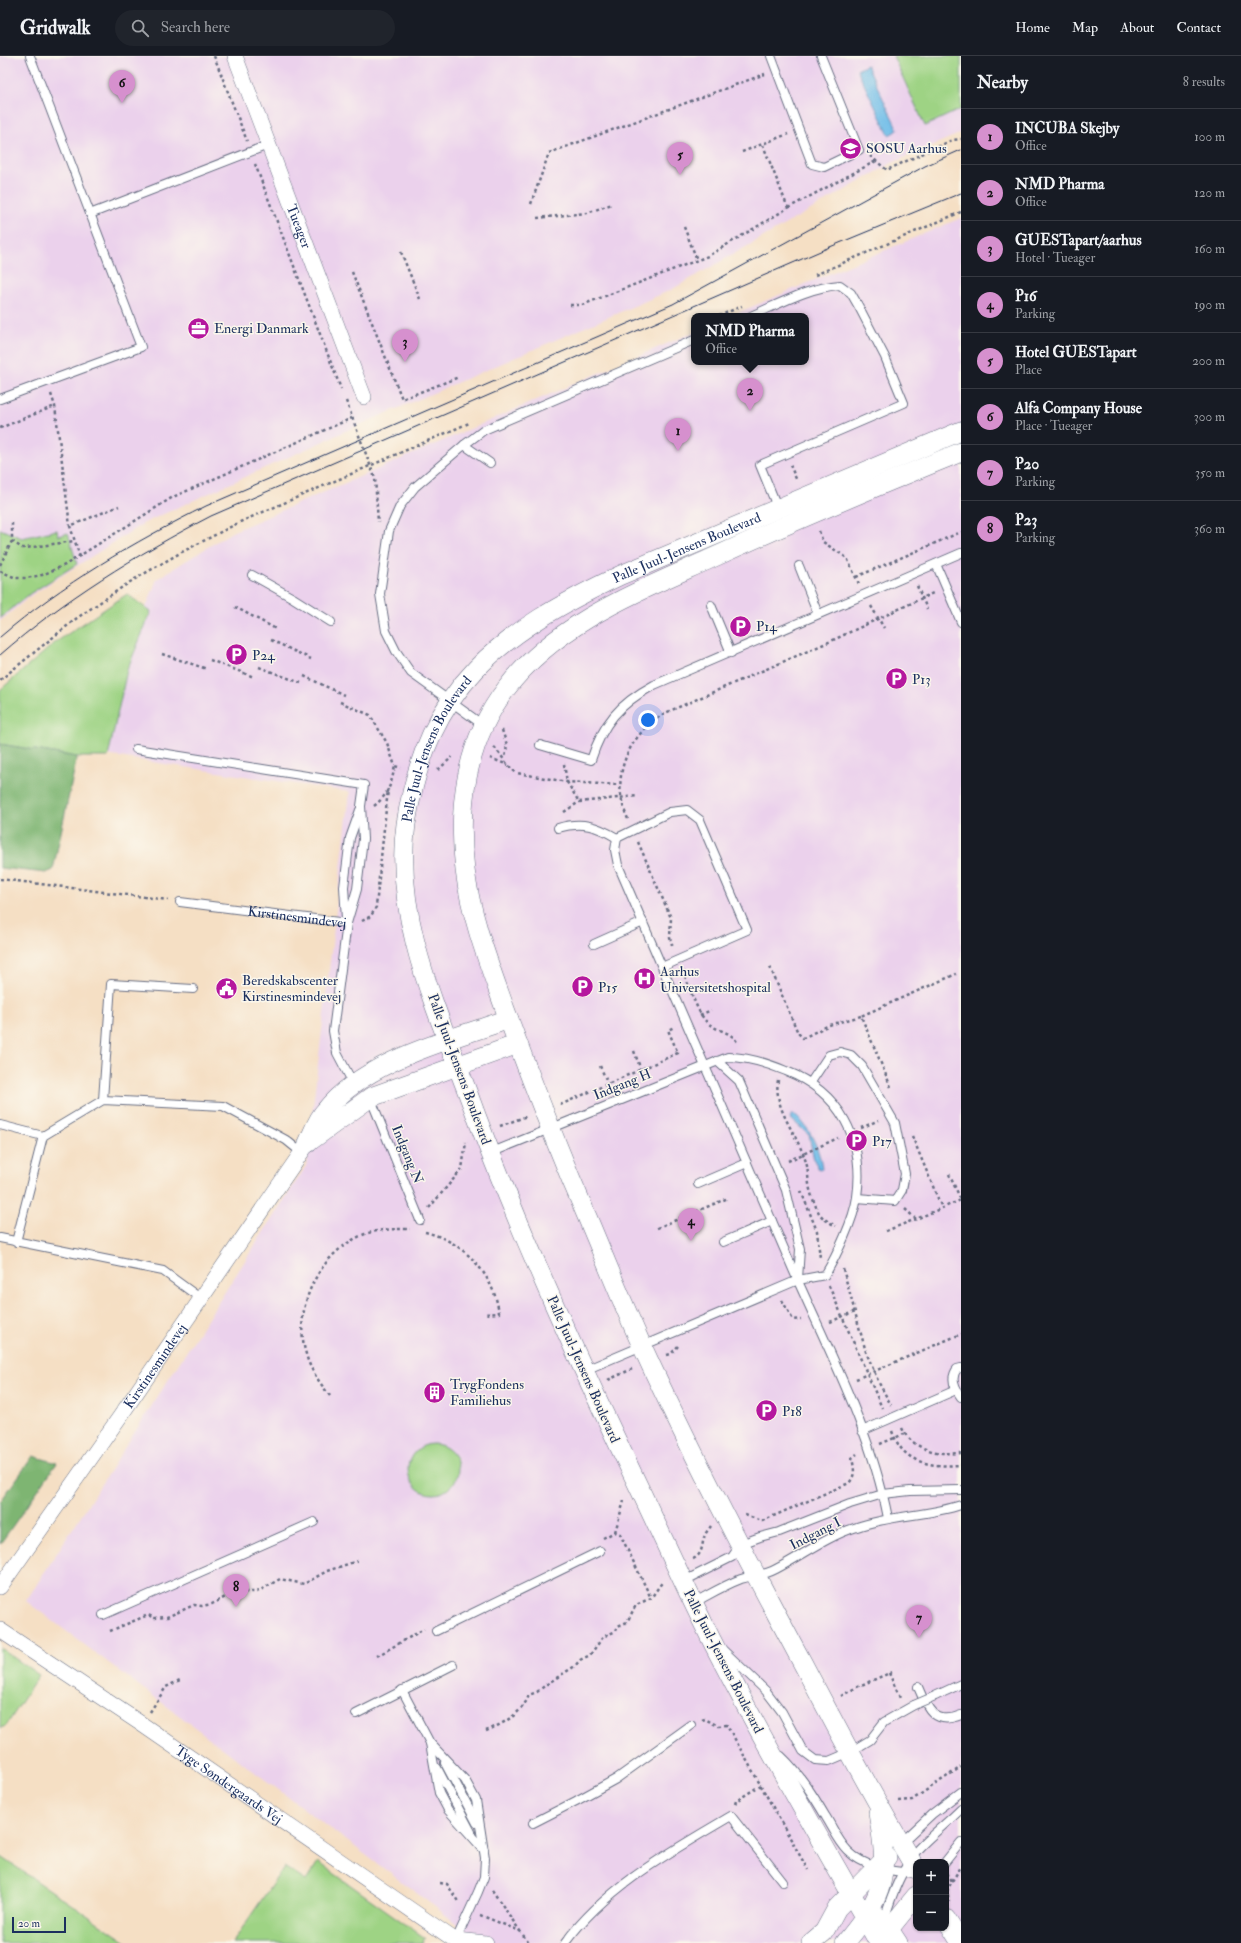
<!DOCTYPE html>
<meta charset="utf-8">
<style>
body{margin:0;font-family:"IM FELL Double Pica",serif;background:#20242c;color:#f1f3f6}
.controls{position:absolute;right:12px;bottom:12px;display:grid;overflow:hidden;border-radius:8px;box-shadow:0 1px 3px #0004}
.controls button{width:36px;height:36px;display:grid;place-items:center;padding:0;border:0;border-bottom:1px solid #363941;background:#171b24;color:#f1f3f6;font:20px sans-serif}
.scale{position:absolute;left:12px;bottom:10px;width:54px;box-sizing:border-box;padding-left:4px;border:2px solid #1b2f5e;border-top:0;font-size:11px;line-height:14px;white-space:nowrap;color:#1b2f5e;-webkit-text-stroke:3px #fbf7ec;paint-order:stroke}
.you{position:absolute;left:648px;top:664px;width:14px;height:14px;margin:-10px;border:3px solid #fff;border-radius:50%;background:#1a73e8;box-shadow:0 0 0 6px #1a73e833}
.badge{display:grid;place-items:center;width:26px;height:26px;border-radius:50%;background:#d690ce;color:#111;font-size:13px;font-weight:700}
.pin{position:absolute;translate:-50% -33px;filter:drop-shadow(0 1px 2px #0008)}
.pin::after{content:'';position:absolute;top:21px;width:14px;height:12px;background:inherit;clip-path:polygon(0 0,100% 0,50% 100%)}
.popup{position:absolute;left:691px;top:257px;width:118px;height:52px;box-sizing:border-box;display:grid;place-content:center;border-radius:8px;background:#171b24;filter:drop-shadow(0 1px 3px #0005);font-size:13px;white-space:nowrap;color:#9ea1a6}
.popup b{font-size:15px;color:#f1f3f6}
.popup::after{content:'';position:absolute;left:50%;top:100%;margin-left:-8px;border:8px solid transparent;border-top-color:#171b24}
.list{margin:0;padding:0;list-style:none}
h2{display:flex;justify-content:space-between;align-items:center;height:52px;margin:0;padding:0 16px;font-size:17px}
h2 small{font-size:13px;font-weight:400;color:#9ea1a6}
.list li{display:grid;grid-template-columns:26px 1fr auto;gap:12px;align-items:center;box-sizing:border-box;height:56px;padding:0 16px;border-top:1px solid #363941}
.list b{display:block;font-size:15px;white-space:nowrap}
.list p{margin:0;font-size:13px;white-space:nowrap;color:#9ea1a6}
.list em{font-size:13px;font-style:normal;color:#9ea1a6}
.icon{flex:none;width:22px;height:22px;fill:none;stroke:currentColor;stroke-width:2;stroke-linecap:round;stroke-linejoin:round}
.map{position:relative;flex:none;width:961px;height:1887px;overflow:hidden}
header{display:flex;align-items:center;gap:24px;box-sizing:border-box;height:56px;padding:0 20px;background:#171b24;border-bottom:1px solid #363941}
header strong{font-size:19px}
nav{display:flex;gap:22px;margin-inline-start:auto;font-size:14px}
.search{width:280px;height:36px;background:#20242c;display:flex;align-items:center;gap:10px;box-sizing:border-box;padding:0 14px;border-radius:22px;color:#9ea1a6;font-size:15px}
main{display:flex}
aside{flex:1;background:#171b24}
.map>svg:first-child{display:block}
.built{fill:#ebd1ec;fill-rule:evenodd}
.green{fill:#9ed384;stroke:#5c8171}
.forest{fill:#7eb572;stroke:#4c7268}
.water{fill:#6dbce8;stroke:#4476a3}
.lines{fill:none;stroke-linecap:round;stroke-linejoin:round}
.service-casing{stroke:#676d82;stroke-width:10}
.minor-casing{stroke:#676d82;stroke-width:16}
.tertiary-casing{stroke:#676d82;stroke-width:20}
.path{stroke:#676d82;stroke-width:2.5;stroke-dasharray:3 3;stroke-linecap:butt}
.service{stroke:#fff;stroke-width:8}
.minor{stroke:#fff;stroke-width:15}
.tertiary{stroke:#fff;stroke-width:19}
.tram{stroke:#1b2f5e;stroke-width:1}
.service-bridge-casing{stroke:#676d82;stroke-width:10;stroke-linecap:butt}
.service-bridge{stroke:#fff;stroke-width:8}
.labels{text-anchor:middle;stroke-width:3;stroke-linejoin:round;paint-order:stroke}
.poi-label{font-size:14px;fill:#1b2f5e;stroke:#fbf7ec;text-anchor:start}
.street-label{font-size:14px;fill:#1b2f5e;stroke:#fbf7ec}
</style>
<header>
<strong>Gridwalk</strong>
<div class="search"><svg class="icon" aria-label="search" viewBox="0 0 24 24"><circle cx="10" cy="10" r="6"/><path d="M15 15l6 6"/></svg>Search here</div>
<nav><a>Home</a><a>Map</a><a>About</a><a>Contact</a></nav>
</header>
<main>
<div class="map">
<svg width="961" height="1887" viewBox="0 0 961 1887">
<rect width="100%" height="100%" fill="#fbf7ec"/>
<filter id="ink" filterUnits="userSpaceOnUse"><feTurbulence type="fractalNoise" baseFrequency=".025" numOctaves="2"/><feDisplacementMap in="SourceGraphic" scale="8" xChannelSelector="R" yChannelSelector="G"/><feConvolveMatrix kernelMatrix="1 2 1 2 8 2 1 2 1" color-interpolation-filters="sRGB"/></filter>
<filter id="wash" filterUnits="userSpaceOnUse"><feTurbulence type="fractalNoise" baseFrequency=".012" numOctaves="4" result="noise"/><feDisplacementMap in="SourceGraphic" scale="16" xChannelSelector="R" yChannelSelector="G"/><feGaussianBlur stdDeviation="0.9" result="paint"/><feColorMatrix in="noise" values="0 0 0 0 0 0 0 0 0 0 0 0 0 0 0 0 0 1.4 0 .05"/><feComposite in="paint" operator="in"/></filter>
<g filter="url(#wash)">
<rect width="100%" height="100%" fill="#f5dfc4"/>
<g class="built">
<path d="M0,0H961V77L892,107L671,234L350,373L144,467L33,538L0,565Z"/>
<path d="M961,162V1887H480L438,1853L26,1545L306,1110L350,736L106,699L124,610L157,523L232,476L694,276V306H806V260H730ZM916,1806H946V1872H916Z"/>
</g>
<g class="green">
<path d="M893,0H961V53L925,70Z"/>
<path d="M0,473L22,482L57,474L58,480L68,477L77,508L31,537L0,562Z"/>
<path d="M127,538L151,556L127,614L108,701H77L0,688V634L56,586Z"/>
<circle cx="433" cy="1413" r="25"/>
<path d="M0,1592L39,1619L6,1670L0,1672Z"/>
<path d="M0,1800L128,1887H0Z"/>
<path d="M318,1806L425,1882L422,1887H232L284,1811L306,1825Z"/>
</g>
<g class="forest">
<path d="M0,688L77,701L53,814L46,817L0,812Z"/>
<path d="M33,1400L57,1407L0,1488V1446Z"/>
</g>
<g class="water">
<path d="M867,9L898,74L889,79L857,14Z"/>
<path d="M792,1058C808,1065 821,1097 822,1113H819L814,1104L809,1079L790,1062Z"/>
</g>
</g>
<g filter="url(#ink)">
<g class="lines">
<defs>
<g id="service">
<path d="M771,0L812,108L824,111L859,94L821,0"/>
<path d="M90,158L268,89"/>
<path d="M751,260C779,248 809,231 840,229L851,237L859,251L885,301L904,347L760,409L778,453"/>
<path d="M0,343L141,291L30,0"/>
<path d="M464,389L490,407"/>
<path d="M936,508L961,566"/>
<path d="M799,510L818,558"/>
<path d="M252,519L293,542L331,566"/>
<path d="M711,549L731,597"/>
<path d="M483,669L411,617L396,595L386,575L380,538L389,475L400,450L415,431L464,389L484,374L694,284"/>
<path d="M540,689L591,704C603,667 619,648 654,629L961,497"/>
<path d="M136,693L364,729L361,750L363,783L357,833L347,867"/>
<path d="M558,772C582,765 597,770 617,782"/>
<path id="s1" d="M180,846L347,867L333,975L337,997L354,1029"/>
<path d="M346,863L344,831L350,782L360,754"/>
<path d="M594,888L643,866"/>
<path d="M662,911L747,874L700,764L687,754L670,756L617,782L615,794L618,809L662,911C707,1015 752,1120 798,1225C832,1301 872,1379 888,1462"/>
<path d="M717,1005L739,1025L786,1134L800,1193L798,1223"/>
<path d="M811,1026L829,999L840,996L851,999L862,1010L895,1067L905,1118L902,1134L895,1145L857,1142"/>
<path d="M370,1041L420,1164"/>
<path d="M103,1044L111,928L193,933"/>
<path d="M0,1069L43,1080"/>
<path d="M490,1097L728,1001C748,1001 767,1007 786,1015C840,1036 865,1083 857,1141C854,1163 837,1199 825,1219L798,1224L583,1315"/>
<path d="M698,1128L747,1107"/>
<path d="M0,1182L163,1215L200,1242"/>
<path d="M16,1186L43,1080L103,1044L223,1050L286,1084L302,1097"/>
<path d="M723,1186L772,1165"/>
<path d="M961,1312L957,1313C950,1322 955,1333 961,1341"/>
<path d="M862,1375L956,1334"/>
<path d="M684,1525L732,1501L741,1488L760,1481L779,1476L850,1448L883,1438L910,1435L961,1434"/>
<path d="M695,1546C710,1538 725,1529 741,1523C754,1519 763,1520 776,1513C803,1499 828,1480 857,1471C891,1459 928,1460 961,1449"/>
<path d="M103,1559L314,1466"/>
<path d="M436,1575L600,1495"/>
<path d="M723,1594L766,1635L782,1656L803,1695L815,1704L829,1705L850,1696L870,1684L884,1666L914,1649"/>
<path d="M918,1631C927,1653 935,1670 961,1659"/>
<path d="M402,1634L430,1687L439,1737L448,1754L484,1794"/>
<path d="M935,1640L961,1628"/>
<path d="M356,1658L453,1609"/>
<path d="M430,1687L465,1724L476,1744L485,1802L484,1821L478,1836L455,1886"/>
<path d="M781,1700C800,1718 813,1739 826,1761C833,1772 838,1785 848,1795C865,1812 893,1816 916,1817"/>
<path d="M445,1707L477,1767"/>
<path d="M437,1712L471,1776"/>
<path d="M533,1767L576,1745L616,1723L691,1669"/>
<path d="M901,1787L932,1758L961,1736"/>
<path d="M945,1806L961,1786"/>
<path d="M884,1865C891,1840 901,1814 918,1793C931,1779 947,1767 961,1753"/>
<path d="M565,1887C607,1830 672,1795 731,1760L783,1826"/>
</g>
<g id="minor">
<path id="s2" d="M235,0L364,341"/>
<path id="s3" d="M0,1531L119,1362L308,1087"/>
<path id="s4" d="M0,1574L140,1667L459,1887"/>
<path d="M457,1884L486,1887"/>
</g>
<g id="tertiary">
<path d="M310,1085L371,1041L518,988"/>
<path d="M308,1087C313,1077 317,1063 325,1055C365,1004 450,984 509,963"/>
<path d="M916,1813C875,1745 839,1676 802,1606C746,1502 691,1397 642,1290C617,1235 595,1178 571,1123C548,1067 526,1010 505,953C489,908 471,862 465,814C457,751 466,685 506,633C556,567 637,536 710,503C793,465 877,430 961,396"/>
<path d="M862,1851C879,1857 889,1873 898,1887"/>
<path d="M946,1863L961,1887"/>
<path d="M881,1883L916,1840"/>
<path d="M811,1887L824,1876L837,1852L887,1801"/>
<path d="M845,1887C886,1838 889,1819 878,1757"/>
<path id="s5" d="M879,1887C822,1786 763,1686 711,1583C684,1529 659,1473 633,1419C573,1293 515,1166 467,1035C436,952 393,859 406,768C427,629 501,576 621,519L961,375"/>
</g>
</defs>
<use href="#service" class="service-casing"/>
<use href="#minor" class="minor-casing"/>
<use href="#tertiary" class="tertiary-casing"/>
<g class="path">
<path d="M214,0L247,85"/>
<path d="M742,96L788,78"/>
<path d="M870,100L887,114L952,84L961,83"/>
<path d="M255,108L341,333"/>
<path d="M531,148L549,97L765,18"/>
<path d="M788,152L876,105"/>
<path d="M537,162L587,157L612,148"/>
<path d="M684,171L697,204"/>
<path d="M401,196L420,243"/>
<path d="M352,216L402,343L459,321"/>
<path d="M815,219L961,156"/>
<path d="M570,249H582L708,200L788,152L763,89"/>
<path d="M719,260L742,250"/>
<path d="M51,338L55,350L70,470"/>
<path d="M346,345L375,422L378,466"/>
<path d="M0,372L55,350"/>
<path d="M790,409L797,425"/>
<path d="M819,475L823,486L847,502L859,528"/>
<path d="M12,485L22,492H26L74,485"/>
<path d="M80,501L70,470L119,450"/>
<path d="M0,509L12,485V465"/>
<path d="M0,515L16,522H26L42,519L65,509L173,441L352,362"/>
<path d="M856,521L961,476"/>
<path d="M917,530L927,553"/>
<path d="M871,550L884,572"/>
<path d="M235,551L276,573"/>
<path d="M271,584L311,603"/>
<path d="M162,598L207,613"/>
<path d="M210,604L254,621"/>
<path d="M259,611L301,627"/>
<path d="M304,620L344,639"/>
<path d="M0,624L77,562L130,526L180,497L240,466L469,367"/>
<path d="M340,646L370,659L387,687L395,710L401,712"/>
<path d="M502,674L507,689L505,702"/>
<path d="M494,691C502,699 507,711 517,717L567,726L619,729"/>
<path d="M490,702L508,709"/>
<path d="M564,708L567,726L579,746"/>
<path d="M438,714L452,701"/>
<path d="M374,750C389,738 391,728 395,710"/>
<path d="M564,756L579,746L637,740"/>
<path d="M628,763C609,722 627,680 665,657L831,585L935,536"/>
<path d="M638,786L671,862L670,882L673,892"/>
<path d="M0,823L168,844"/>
<path d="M362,865L371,860L376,851L388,733"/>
<path d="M770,911L798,977L803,982L829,969L861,960"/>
<path d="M683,915C689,929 697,959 709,968C719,976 732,975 738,988"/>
<path d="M700,959L711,954"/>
<path d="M634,995L641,1014"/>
<path d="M600,1010L608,1028"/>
<path d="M778,1024C773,1055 800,1080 807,1110C808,1116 808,1122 809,1128C810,1137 815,1149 819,1157C823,1163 830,1167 836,1170"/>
<path d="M891,1031L861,960L956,918"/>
<path d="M560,1049L678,997L668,974L674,971"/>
<path d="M500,1070L527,1060"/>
<path d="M861,1072L879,1064"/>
<path d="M912,1080L942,1152"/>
<path d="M788,1105L838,1082"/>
<path d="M949,1118L961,1144"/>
<path d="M801,1135L817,1175L820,1202"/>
<path d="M429,1152L462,1113L466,1086"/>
<path d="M905,1153L916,1163L961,1144"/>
<path d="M657,1172L728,1142"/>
<path d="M886,1175L916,1163"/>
<path d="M425,1176C463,1185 494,1218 499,1257L484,1258"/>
<path d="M843,1213L866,1296L879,1327L891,1349"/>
<path d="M829,1230L882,1352"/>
<path d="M782,1244L793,1264L801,1263"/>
<path d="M830,1266L855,1255"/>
<path d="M667,1299L671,1298L678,1290"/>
<path d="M856,1323L961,1278"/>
<path d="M608,1324L632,1313"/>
<path d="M330,1340C320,1327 310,1314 306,1298C292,1251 319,1196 365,1178C380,1173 395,1173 410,1173"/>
<path d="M902,1372C912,1394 939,1399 961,1397"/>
<path d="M892,1375C903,1408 930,1411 961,1409"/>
<path d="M880,1388L904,1378"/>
<path d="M745,1459L762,1465L849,1427C856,1419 854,1412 852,1402L857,1398"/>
<path d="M615,1476L624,1445"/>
<path d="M603,1482L615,1476L620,1478L651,1542"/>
<path d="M693,1503C704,1498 701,1488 705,1479C706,1476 709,1473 711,1470"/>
<path d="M110,1575L148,1559L155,1562L167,1561L194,1549L202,1550L212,1548L235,1536H257L280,1523L304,1528L327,1515L357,1505"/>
<path d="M377,1600L424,1573"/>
<path d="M889,1617L900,1642L899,1643"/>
<path d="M841,1640L859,1630L892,1616"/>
<path d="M150,1656L166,1631L182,1623"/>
<path d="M702,1664L705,1663L718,1670L727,1669L808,1814"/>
<path d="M486,1675C504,1667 522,1658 529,1639L537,1636L547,1628L575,1610L580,1604L590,1599L603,1581L616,1575L618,1570L627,1566L636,1549L651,1542L663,1525"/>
<path d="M898,1745L912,1744L961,1711"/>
<path d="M735,1748L736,1745L761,1729"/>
<path d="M947,1817L952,1825L947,1835L949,1845"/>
<path d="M952,1825L961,1811"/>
<path d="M440,1827L447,1828L459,1847"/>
<path d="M492,1834L520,1875"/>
<path d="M480,1859L520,1875L529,1887"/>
</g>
<use href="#service" class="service"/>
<use href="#minor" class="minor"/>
<use href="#tertiary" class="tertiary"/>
<g class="tram">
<path d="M0,581C62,528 134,486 206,450L673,248L925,110L961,94"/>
<path d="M0,599C64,543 136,499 211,460L825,193L961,137"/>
</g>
<defs>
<path id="service-bridge" d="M914,1649L935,1640"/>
</defs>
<use href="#service-bridge" class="service-bridge-casing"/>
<use href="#service-bridge" class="service-bridge"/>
</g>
</g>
<defs>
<symbol id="university-disc" viewBox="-11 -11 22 22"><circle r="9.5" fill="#b5179e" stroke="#fbf7ec"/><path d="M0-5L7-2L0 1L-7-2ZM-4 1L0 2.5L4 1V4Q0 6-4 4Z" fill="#fff"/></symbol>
<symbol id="office-disc" viewBox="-11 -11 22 22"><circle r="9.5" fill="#b5179e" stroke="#fbf7ec"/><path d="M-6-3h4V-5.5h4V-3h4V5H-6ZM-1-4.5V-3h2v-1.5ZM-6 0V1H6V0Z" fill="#fff"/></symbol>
<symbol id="parking-disc" viewBox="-11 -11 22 22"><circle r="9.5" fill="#b5179e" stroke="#fbf7ec"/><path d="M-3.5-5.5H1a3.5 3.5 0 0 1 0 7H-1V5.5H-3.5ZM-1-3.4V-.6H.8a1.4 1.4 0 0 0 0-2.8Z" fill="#fff"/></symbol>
<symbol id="hospital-disc" viewBox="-11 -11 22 22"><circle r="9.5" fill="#b5179e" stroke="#fbf7ec"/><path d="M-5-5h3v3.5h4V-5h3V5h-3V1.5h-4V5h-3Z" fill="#fff"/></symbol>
<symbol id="civic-disc" viewBox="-11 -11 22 22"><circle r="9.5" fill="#b5179e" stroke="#fbf7ec"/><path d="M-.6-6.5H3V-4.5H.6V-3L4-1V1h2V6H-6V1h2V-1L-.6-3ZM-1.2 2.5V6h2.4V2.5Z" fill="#fff"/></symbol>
<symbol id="building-disc" viewBox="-11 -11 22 22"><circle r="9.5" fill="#b5179e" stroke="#fbf7ec"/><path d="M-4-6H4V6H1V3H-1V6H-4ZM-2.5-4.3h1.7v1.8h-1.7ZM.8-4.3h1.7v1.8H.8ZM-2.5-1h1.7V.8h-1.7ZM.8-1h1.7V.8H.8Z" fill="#fff"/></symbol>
</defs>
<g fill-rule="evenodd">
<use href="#university-disc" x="838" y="80" width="25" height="25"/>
<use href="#office-disc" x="186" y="260" width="25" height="25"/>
<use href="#parking-disc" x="728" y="558" width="25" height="25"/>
<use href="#parking-disc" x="224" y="586" width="25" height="25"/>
<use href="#parking-disc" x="884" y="610" width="25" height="25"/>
<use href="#hospital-disc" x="632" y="910" width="25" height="25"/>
<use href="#parking-disc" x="570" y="918" width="25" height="25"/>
<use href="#civic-disc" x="214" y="920" width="25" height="25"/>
<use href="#parking-disc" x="844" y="1072" width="25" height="25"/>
<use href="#building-disc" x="422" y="1324" width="25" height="25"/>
<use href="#parking-disc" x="754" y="1342" width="25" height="25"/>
</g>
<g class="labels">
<g class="poi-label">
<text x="866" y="97">SOSU Aarhus</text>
<text x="214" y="277">Energi Danmark</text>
<text x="756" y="575">P14</text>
<text x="252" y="604">P24</text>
<text x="912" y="628">P13</text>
<text x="660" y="920">Aarhus<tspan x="660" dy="16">Universitetshospital</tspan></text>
<text x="242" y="929">Beredskabscenter<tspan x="242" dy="16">Kirstinesmindevej</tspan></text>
<text x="598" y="936">P15</text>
<text x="872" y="1090">P17</text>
<text x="450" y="1333">TrygFondens<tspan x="450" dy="16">Familiehus</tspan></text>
<text x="782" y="1360">P18</text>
</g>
<g class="street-label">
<text dy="5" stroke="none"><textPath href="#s2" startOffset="182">Tueager</textPath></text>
<text dy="5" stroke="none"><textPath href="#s5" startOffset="1642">Palle Juul-Jensens Boulevard</textPath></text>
<text dy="5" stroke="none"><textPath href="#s5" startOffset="1306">Palle Juul-Jensens Boulevard</textPath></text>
<text dy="5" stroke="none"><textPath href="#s1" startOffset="118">Kirstinesmindevej</textPath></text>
<text transform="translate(460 1013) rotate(70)" y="5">Palle Juul-Jensens Boulevard</text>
<text transform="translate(622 1028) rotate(-22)" y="5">Indgang H</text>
<text transform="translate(408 1098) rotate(68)" y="5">Indgang N</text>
<text dy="5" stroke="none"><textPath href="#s3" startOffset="270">Kirstinesmindevej</textPath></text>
<text transform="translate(584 1313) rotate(66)" y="5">Palle Juul-Jensens Boulevard</text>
<text transform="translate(815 1477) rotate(-27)" y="5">Indgang I</text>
<text transform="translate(724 1605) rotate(63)" y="5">Palle Juul-Jensens Boulevard</text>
<text dy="5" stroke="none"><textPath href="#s4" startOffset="276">Tyge Søndergaards Vej</textPath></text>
</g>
</g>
</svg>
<div class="controls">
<button>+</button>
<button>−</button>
</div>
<div class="scale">20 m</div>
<div class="you"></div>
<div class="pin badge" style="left:678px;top:395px">1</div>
<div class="pin badge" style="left:750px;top:355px">2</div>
<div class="popup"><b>NMD Pharma</b>Office</div>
<div class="pin badge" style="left:405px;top:306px">3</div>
<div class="pin badge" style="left:691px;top:1185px">4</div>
<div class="pin badge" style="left:680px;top:119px">5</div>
<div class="pin badge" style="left:122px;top:47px">6</div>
<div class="pin badge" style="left:919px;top:1582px">7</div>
<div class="pin badge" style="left:236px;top:1551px">8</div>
</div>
<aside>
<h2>Nearby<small>8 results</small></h2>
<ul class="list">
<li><span class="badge">1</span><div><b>INCUBA Skejby</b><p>Office</p></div><em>100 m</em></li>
<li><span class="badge">2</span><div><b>NMD Pharma</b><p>Office</p></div><em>120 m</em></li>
<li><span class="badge">3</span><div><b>GUESTapart/aarhus</b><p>Hotel · Tueager</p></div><em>160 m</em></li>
<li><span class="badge">4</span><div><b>P16</b><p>Parking</p></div><em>190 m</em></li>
<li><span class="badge">5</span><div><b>Hotel GUESTapart</b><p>Place</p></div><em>200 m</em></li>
<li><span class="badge">6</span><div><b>Alfa Company House</b><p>Place · Tueager</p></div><em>300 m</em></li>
<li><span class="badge">7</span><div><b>P20</b><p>Parking</p></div><em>350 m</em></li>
<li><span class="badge">8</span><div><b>P23</b><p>Parking</p></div><em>360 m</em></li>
</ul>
</aside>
</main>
